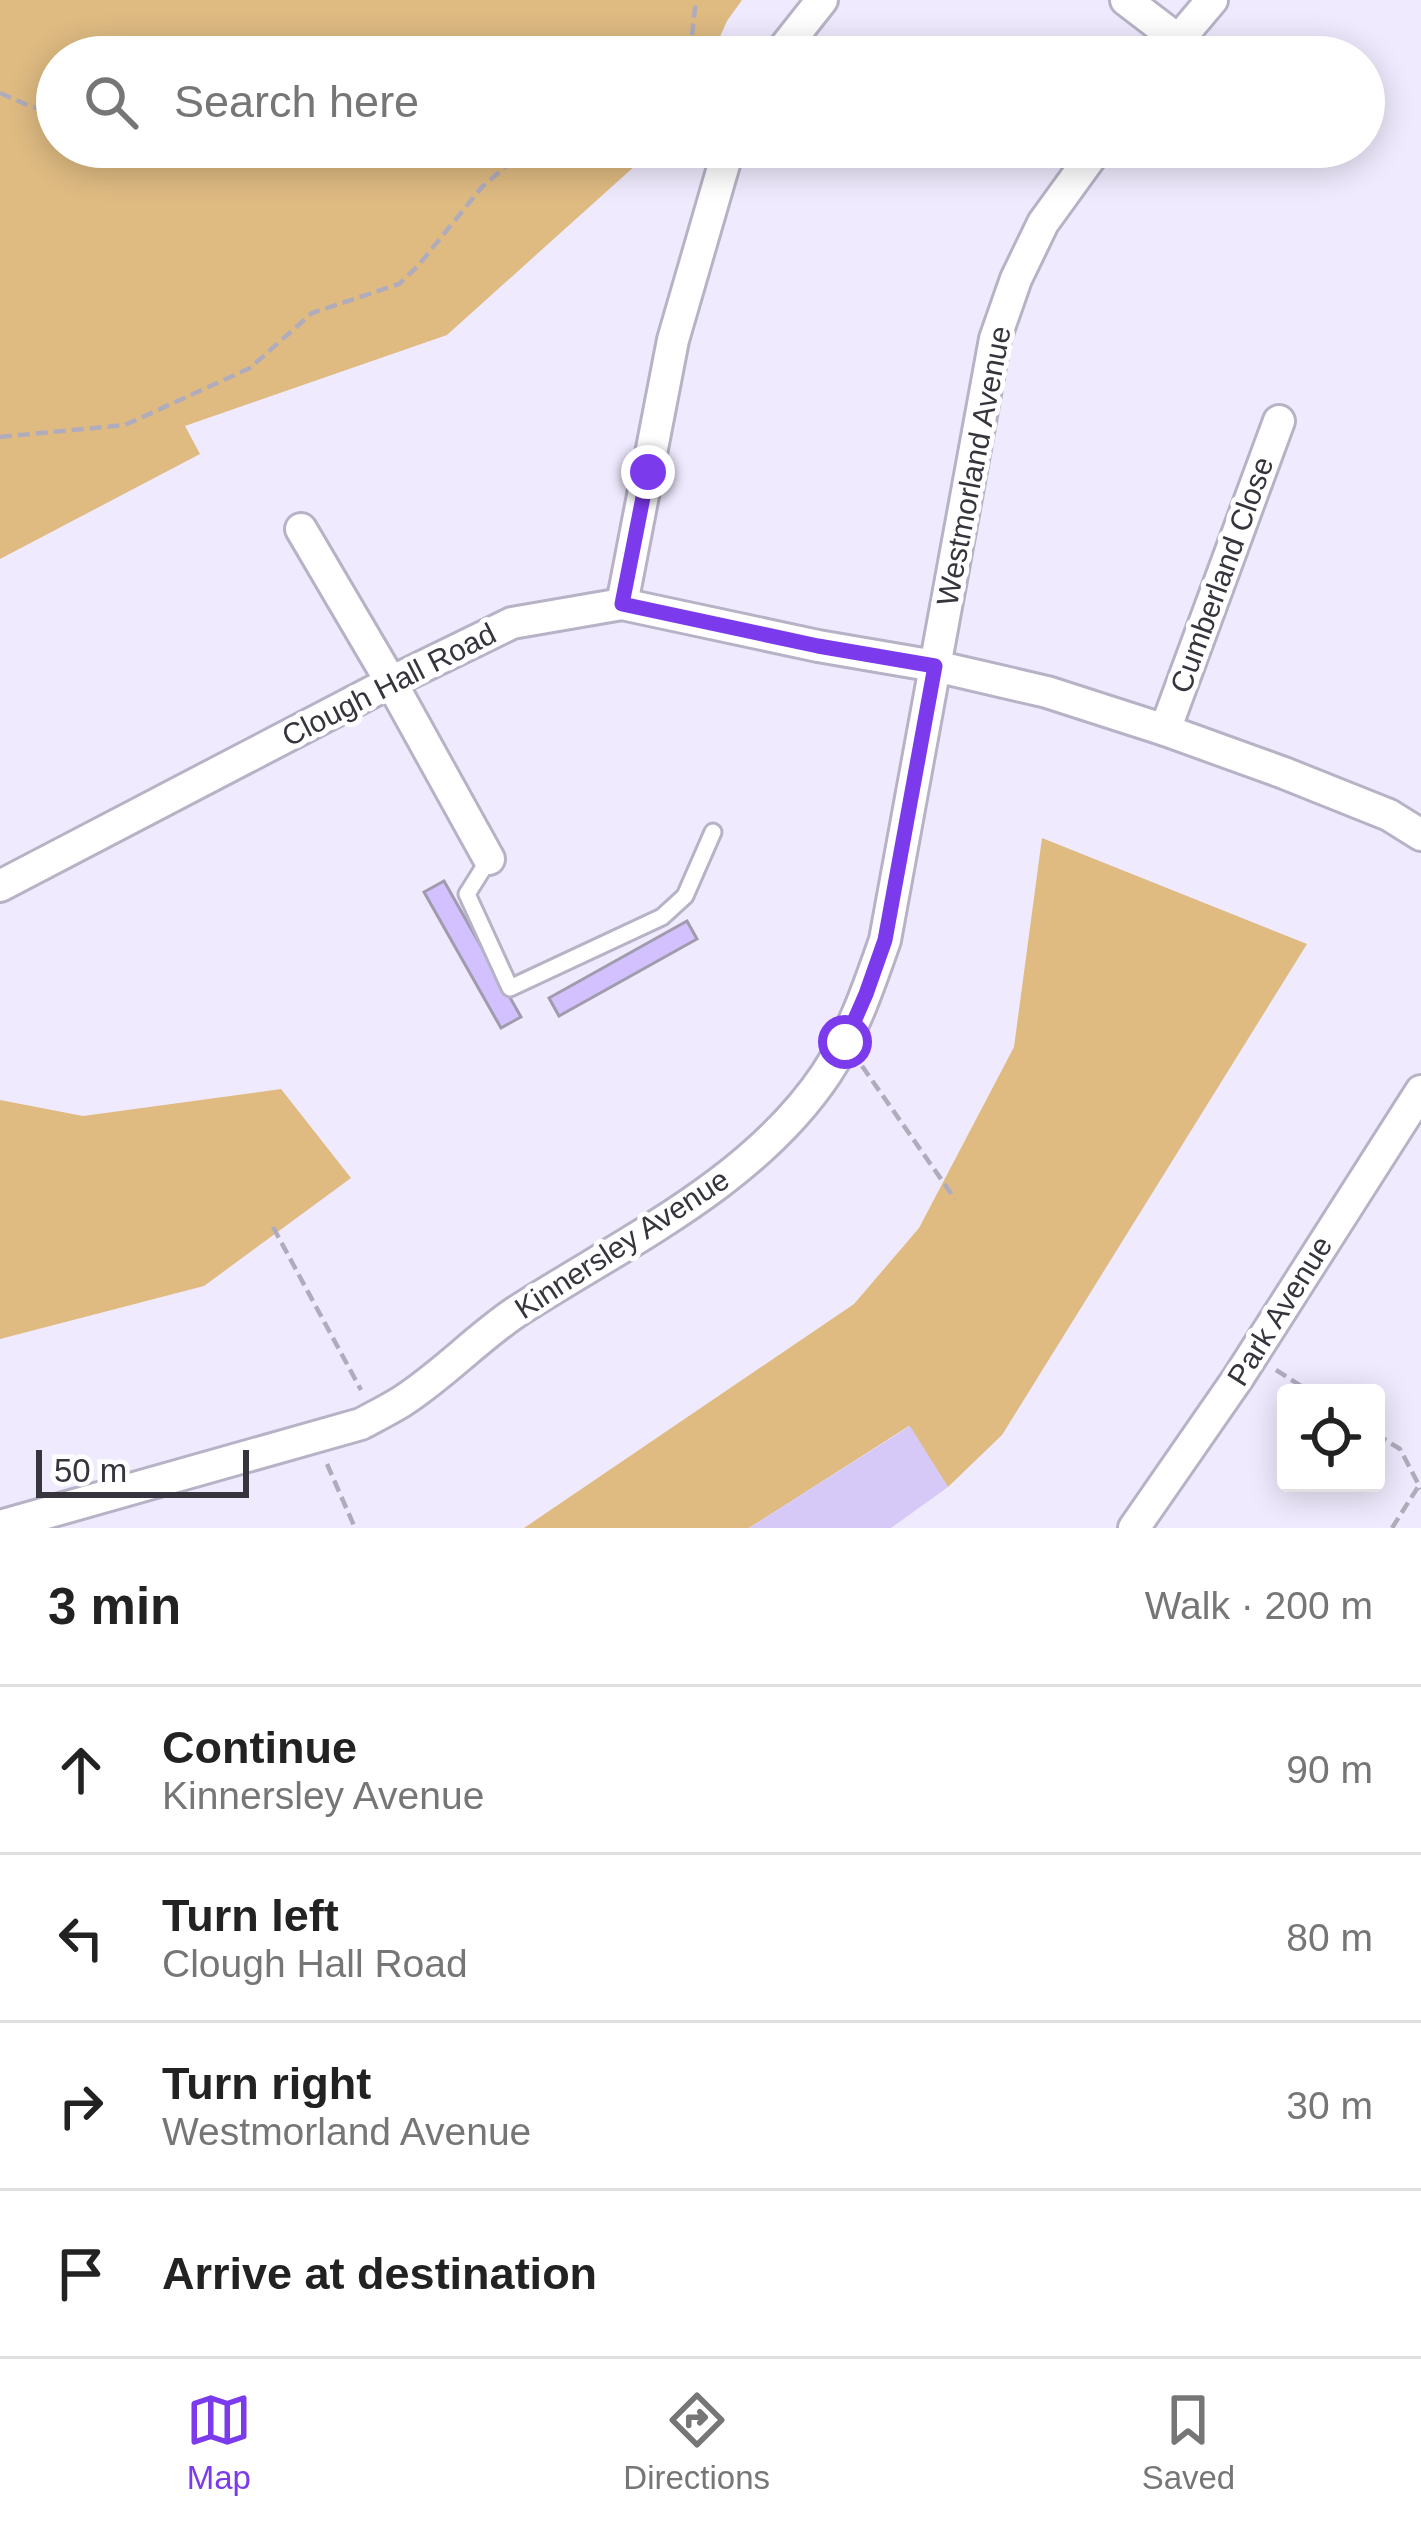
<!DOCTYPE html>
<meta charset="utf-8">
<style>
body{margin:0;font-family:Helvetica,sans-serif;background:#f2f2f2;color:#222}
.controls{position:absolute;right:36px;bottom:36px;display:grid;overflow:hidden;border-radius:12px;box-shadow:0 6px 30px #0003}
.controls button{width:108px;height:108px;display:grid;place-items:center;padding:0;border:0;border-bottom:3px solid #e0e0e0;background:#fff;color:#222;font:60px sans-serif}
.scale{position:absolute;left:36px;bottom:30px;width:213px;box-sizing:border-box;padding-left:12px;border:6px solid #36343c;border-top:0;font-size:33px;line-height:42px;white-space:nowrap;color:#36343c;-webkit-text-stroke:9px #fff;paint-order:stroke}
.stop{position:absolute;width:36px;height:36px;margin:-27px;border:9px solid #7c3aed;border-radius:50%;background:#fff}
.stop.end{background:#7c3aed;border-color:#fff;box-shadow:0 3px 12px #0008}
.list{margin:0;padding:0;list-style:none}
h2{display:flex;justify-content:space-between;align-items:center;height:156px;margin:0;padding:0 48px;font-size:51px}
h2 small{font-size:39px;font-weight:400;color:#767676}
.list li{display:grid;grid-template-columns:78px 1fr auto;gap:36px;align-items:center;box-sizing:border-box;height:168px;padding:0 48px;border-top:3px solid #e0e0e0}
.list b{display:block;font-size:45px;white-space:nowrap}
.list p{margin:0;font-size:39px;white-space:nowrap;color:#767676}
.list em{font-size:39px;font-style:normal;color:#767676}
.icon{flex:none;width:66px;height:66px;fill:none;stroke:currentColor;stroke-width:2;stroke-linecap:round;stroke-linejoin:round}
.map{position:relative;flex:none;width:1421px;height:1528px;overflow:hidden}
.search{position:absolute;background:#fff;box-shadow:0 6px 30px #0003;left:36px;right:36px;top:36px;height:132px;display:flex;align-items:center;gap:30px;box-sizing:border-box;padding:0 42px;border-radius:66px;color:#767676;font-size:45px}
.sheet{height:828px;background:#fff}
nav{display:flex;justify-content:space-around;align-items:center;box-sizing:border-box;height:168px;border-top:3px solid #e0e0e0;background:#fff;font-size:33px;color:#767676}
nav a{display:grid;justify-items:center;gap:6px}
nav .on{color:#7c3aed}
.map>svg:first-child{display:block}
.green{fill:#dfbb82}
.water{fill:#d7c9f7}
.building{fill:#d3c0fe;stroke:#a09bad;stroke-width:3}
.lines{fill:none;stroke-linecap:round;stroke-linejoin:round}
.lane-casing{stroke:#b7b2c5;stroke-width:21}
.street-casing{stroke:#b7b2c5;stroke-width:36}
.path{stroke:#b0acbc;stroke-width:4.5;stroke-dasharray:12 6;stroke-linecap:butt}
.lane{stroke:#fff;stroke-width:15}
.street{stroke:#fff;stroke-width:30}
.route{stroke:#7c3aed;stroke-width:15}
.labels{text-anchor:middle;stroke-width:10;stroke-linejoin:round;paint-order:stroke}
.street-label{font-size:30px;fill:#36343c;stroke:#fff}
</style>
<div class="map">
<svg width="1421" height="1528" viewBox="0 0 1421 1528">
<rect width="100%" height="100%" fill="#f0eafe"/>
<g class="green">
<path d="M0,0H742L727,21L711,57H57V147H656L447,335L185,426L200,454L0,559Z"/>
<path d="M1042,838L1307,944L1002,1435L948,1487L909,1426L749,1528H524L854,1304L919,1228L1014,1047Z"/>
<path d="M281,1089L351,1178L204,1286L0,1339V1100L83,1116Z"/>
</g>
<path class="water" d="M910,1426L948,1487L891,1528H749Z"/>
<g class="building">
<path d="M444,881L521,1017L501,1028L424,892Z"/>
<path d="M687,921L697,939L559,1016L549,998Z"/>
</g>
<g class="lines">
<defs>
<path id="lane" d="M489,859L467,894L510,988L662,917L685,896L713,832"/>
<g id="street">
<path d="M1126,0L1177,39"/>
<path d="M777,57L822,0"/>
<path d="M1164,57L1212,0"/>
<path d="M301,529L391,682L489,859"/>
<path d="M622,604L673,340L729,147"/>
<path d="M1165,730L1279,421"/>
<path d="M0,886L391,682L512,623L622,604L818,646L935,666L1047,692L1165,730L1284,773L1389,815L1421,835"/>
<path d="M0,1526L361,1424C374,1417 388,1410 401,1402C442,1376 476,1339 516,1312C624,1242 752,1184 826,1074C853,1033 869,986 885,940L995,339L1016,279L1043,223L1098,147"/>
<path d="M1134,1528L1238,1378L1421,1091"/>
</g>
</defs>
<use href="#lane" class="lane-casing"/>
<use href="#street" class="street-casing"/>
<g class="path">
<path d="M667,57L691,44L696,0"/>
<path d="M0,93L32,107L57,112"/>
<path d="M0,437L125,425L250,368L312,313L399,284L417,267L482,187L528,147"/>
<path d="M862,1066L955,1199"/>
<path d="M273,1227L361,1390"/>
<path d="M1276,1370L1312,1393"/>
<path d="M1376,1434L1400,1449L1421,1489"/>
<path d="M327,1464L355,1528"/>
<path d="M1392,1528L1418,1487"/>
</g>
<use href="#lane" class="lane"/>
<use href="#street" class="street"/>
</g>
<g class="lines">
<path class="route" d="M648,472L622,604L818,646L935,666L885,940L866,994L845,1042"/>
</g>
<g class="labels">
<g class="street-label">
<text transform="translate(974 466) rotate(-79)" y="10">Westmorland Avenue</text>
<text transform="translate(1222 575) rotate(-70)" y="10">Cumberland Close</text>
<text transform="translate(389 685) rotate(-27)" y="10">Clough Hall Road</text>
<text transform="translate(622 1244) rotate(-33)" y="10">Kinnersley Avenue</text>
<text transform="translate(1280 1311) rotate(-58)" y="10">Park Avenue</text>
</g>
</g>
</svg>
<div class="controls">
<button><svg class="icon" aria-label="locate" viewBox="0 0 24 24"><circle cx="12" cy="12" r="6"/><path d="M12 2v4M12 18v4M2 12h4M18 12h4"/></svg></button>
</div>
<div class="scale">50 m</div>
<div class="stop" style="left:845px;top:1042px"></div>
<div class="stop end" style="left:648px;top:472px"></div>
<div class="search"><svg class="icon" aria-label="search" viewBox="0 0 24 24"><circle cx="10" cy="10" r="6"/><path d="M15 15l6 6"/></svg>Search here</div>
</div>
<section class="sheet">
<h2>3 min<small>Walk · 200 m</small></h2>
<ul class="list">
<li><svg class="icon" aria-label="ahead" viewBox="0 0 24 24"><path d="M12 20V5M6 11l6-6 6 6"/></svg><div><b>Continue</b><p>Kinnersley Avenue</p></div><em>90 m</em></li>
<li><svg class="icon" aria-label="left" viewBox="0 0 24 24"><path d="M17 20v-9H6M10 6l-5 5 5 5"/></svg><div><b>Turn left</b><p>Clough Hall Road</p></div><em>80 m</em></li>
<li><svg class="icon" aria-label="right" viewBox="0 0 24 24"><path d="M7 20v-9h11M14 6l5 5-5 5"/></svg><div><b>Turn right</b><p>Westmorland Avenue</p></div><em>30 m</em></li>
<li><svg class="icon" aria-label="arrive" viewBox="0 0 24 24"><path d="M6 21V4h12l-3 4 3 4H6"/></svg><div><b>Arrive at destination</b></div></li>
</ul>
</section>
<nav>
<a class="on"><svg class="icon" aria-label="map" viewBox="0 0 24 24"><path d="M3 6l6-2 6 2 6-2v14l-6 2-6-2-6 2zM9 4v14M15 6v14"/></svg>Map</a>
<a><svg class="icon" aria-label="directions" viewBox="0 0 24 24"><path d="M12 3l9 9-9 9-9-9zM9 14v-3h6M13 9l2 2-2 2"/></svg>Directions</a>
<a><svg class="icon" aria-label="saved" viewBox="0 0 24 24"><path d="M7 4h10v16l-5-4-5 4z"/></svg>Saved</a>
</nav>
